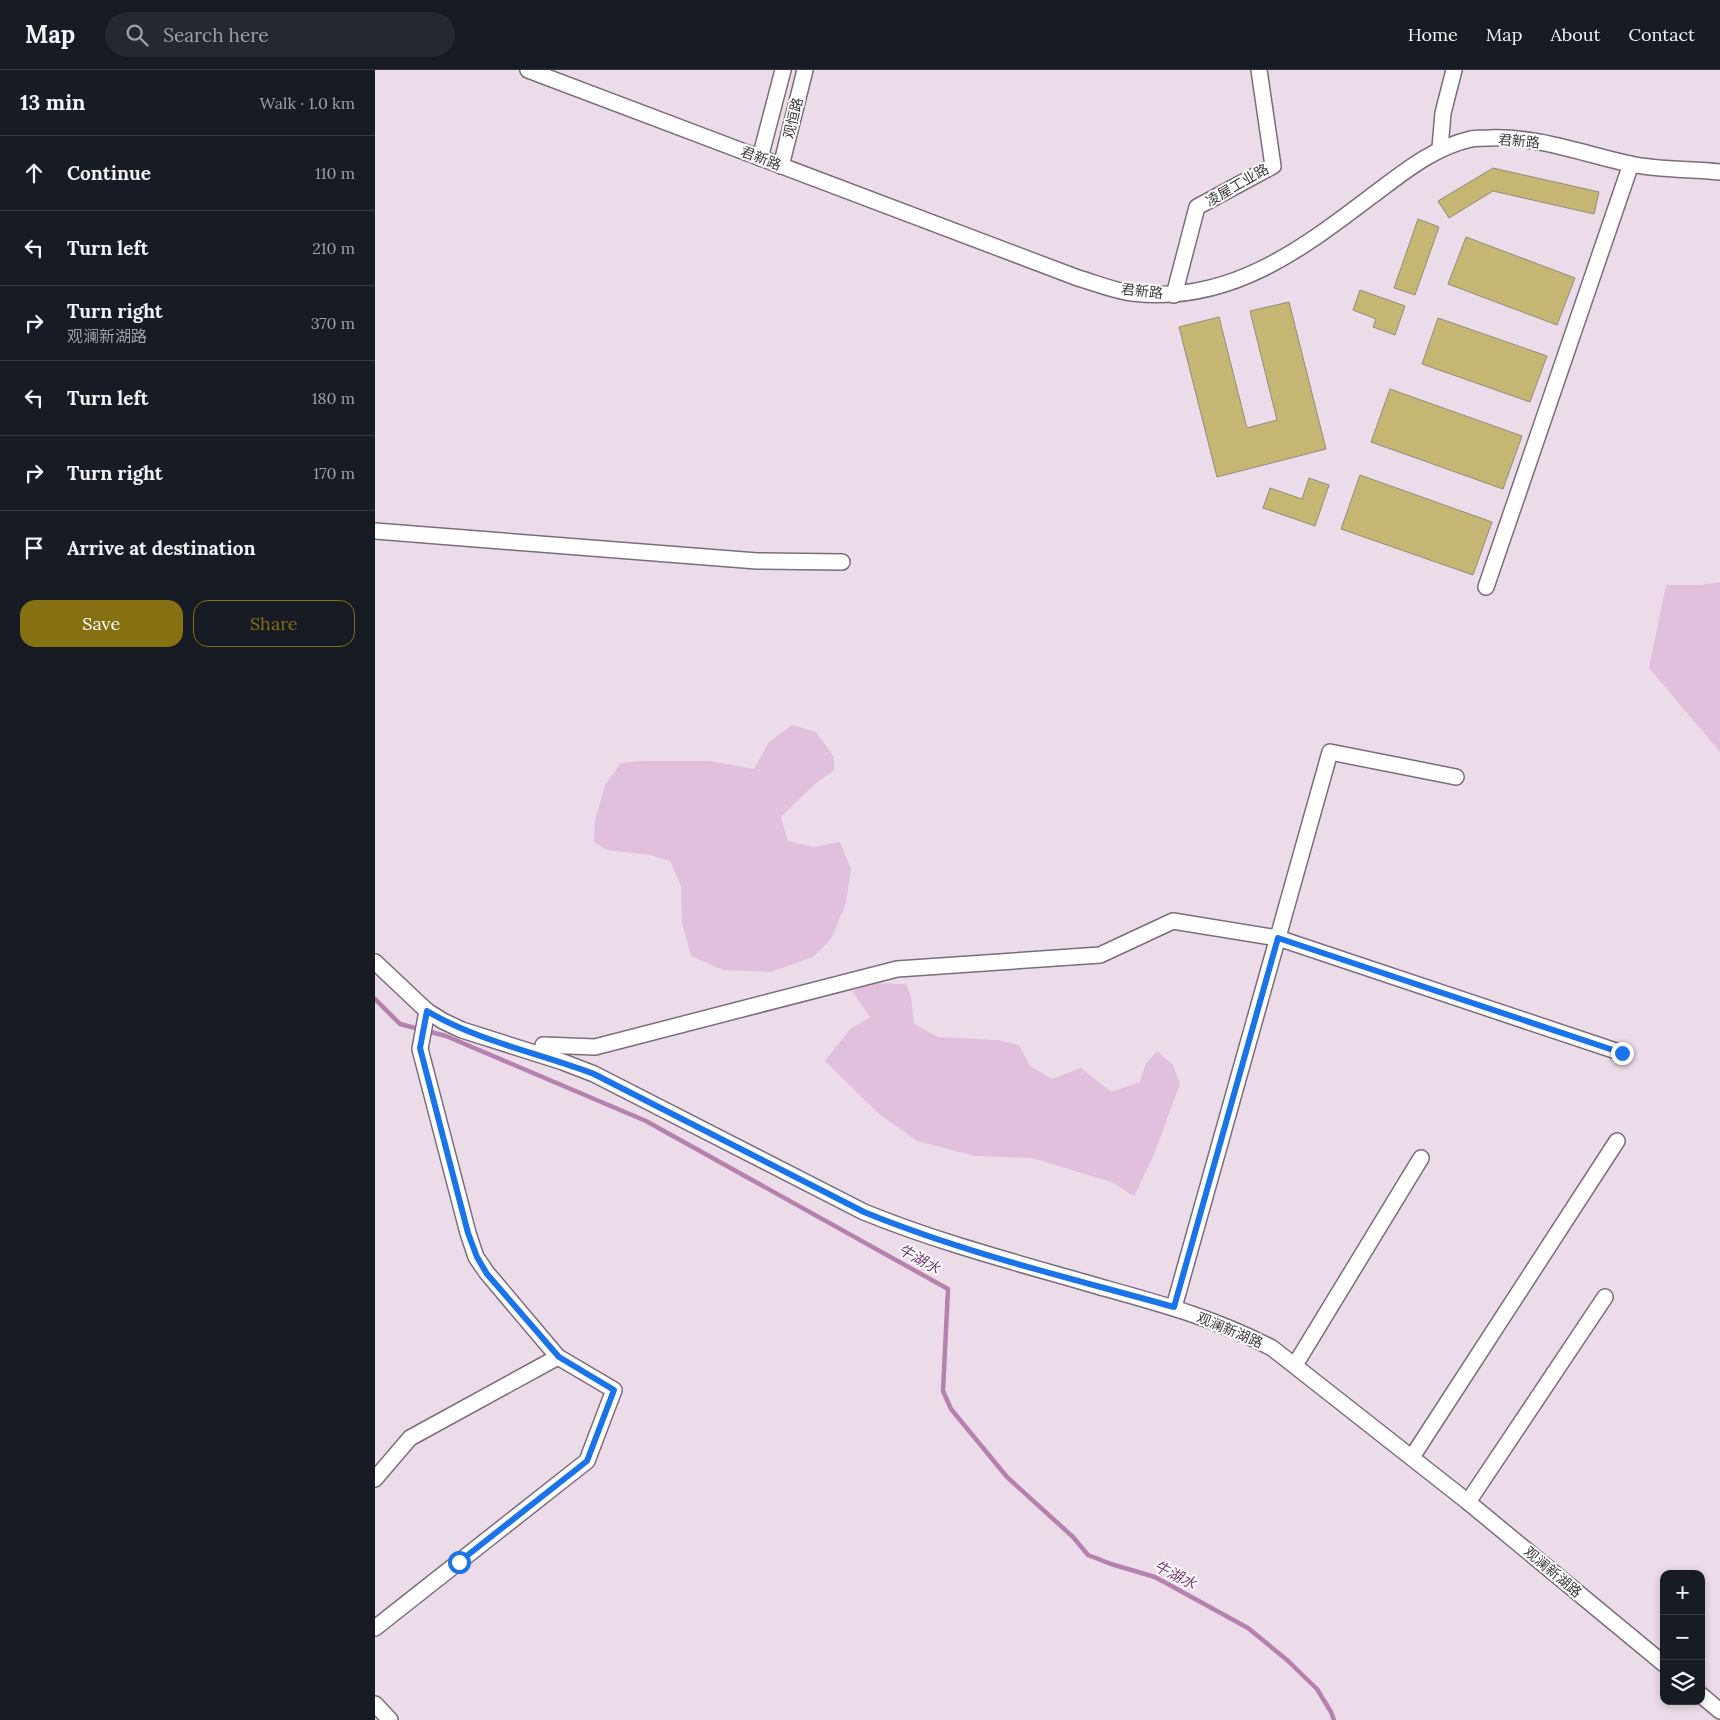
<!DOCTYPE html>
<meta charset="utf-8">
<style>
body{margin:0;font-family:Lora,"Noto Sans SC",serif;background:#242831;color:#f1f3f6}
.controls{position:absolute;right:15px;bottom:15px;display:grid;overflow:hidden;border-radius:10px;box-shadow:0 2px 8px #0003}
.controls button{width:45px;height:45px;display:grid;place-items:center;padding:0;border:0;border-bottom:1px solid #363941;background:#171b24;color:#f1f3f6;font:25px sans-serif}
.stop{position:absolute;width:15px;height:15px;margin:-11px;border:4px solid #1a73e8;border-radius:50%;background:#fff}
.stop.end{background:#1a73e8;border-color:#fff;box-shadow:0 1px 5px #0008}
.list{margin:0;padding:0;list-style:none}
h2{display:flex;justify-content:space-between;align-items:center;height:65px;margin:0;padding:0 20px;font-size:21px}
h2 small{font-size:16px;font-weight:400;color:#9ea1a6}
.list li{display:grid;grid-template-columns:32px 1fr auto;gap:15px;align-items:center;box-sizing:border-box;height:75px;padding:0 20px;border-top:1px solid #363941}
.list b{display:block;font-size:19px;white-space:nowrap}
.list p{margin:0;font-size:16px;white-space:nowrap;color:#9ea1a6}
.list em{font-size:16px;font-style:normal;color:#9ea1a6}
.actions{display:flex;gap:10px;padding:15px 20px}
.actions a{flex:1;padding:11px 0;border:1px solid #857112;border-radius:15px;text-align:center;font-size:18px;color:#857112}
.actions .main{background:#857112;color:#fff}
.icon{flex:none;width:28px;height:28px;fill:none;stroke:currentColor;stroke-width:2;stroke-linecap:round;stroke-linejoin:round}
.map{position:relative;flex:none;width:1345px;height:1650px;overflow:hidden}
header{display:flex;align-items:center;gap:30px;box-sizing:border-box;height:70px;padding:0 25px;background:#171b24;border-bottom:1px solid #363941}
header strong{font-size:24px}
nav{display:flex;gap:28px;margin-inline-start:auto;font-size:18px}
.search{width:350px;height:45px;background:#242831;display:flex;align-items:center;gap:12px;box-sizing:border-box;padding:0 18px;border-radius:28px;color:#9ea1a6;font-size:19px}
main{display:flex}
aside{flex:1;background:#171b24}
.map>svg:first-child{display:block}
.green{fill:#e1c0dd}
.lines{fill:none;stroke-linecap:round;stroke-linejoin:round}
.stream{stroke:#b581af;stroke-width:4.5}
.building{fill:#c6b673;stroke:#918d7c}
.minor-casing{stroke:#7b6d79;stroke-width:18}
.minor{stroke:#fff;stroke-width:15}
.route{stroke:#1a73e8;stroke-width:6}
.labels{text-anchor:middle;stroke-width:4;stroke-linejoin:round;paint-order:stroke}
.street-label{font-size:14px;fill:#3d373c;stroke:#fff}
.water-label{font-size:15px;font-style:italic;fill:#7a3a75;stroke:#fff}
</style>
<header>
<strong>Map</strong>
<div class="search"><svg class="icon" aria-label="search" viewBox="0 0 24 24"><circle cx="10" cy="10" r="6"/><path d="M15 15l6 6"/></svg>Search here</div>
<nav><a>Home</a><a>Map</a><a>About</a><a>Contact</a></nav>
</header>
<main>
<aside>
<h2>13 min<small>Walk · 1.0 km</small></h2>
<ul class="list">
<li><svg class="icon" aria-label="ahead" viewBox="0 0 24 24"><path d="M12 20V5M6 11l6-6 6 6"/></svg><div><b>Continue</b></div><em>110 m</em></li>
<li><svg class="icon" aria-label="left" viewBox="0 0 24 24"><path d="M17 20v-9H6M10 6l-5 5 5 5"/></svg><div><b>Turn left</b></div><em>210 m</em></li>
<li><svg class="icon" aria-label="right" viewBox="0 0 24 24"><path d="M7 20v-9h11M14 6l5 5-5 5"/></svg><div><b>Turn right</b><p>观澜新湖路</p></div><em>370 m</em></li>
<li><svg class="icon" aria-label="left" viewBox="0 0 24 24"><path d="M17 20v-9H6M10 6l-5 5 5 5"/></svg><div><b>Turn left</b></div><em>180 m</em></li>
<li><svg class="icon" aria-label="right" viewBox="0 0 24 24"><path d="M7 20v-9h11M14 6l5 5-5 5"/></svg><div><b>Turn right</b></div><em>170 m</em></li>
<li><svg class="icon" aria-label="arrive" viewBox="0 0 24 24"><path d="M6 21V4h12l-3 4 3 4H6"/></svg><div><b>Arrive at destination</b></div></li>
</ul>
<div class="actions"><a class="main">Save</a><a>Share</a></div>
</aside>
<div class="map">
<svg width="1345" height="1650" viewBox="0 0 1345 1650">
<rect width="100%" height="100%" fill="#ecdce9"/>
<g class="green">
<path d="M1345,512V682L1274,598L1291,515H1325Z"/>
<path d="M417,655L441,662L459,687V700L440,714L406,747L413,771L439,777L465,772L476,799L471,833L456,869L438,887L396,902L348,900L316,886L307,852L306,816L295,791L275,785L232,780L219,772L220,750L230,715L246,693L266,691H334L379,699L394,672Z"/>
<path d="M499,913L531,914L536,927L539,954L563,967L623,970L644,975L655,996L677,1009L706,998L736,1022L765,1012L771,993L782,981L798,995L805,1014L778,1087L759,1126L736,1112L657,1088L600,1086L542,1071L504,1044L450,991L475,959L495,947L477,921Z"/>
</g>
<g class="lines">
<path class="stream" d="M0,929L25,954L71,966L271,1051L573,1219L568,1321L576,1339L632,1407L698,1467L713,1485L736,1494L780,1507L873,1558L912,1590L942,1619L956,1642L959,1650"/>
</g>
<g class="building">
<path d="M1118,98L1224,122L1219,144L1118,121L1074,148L1063,131Z"/>
<path d="M1043,149L1064,157L1040,225L1019,218Z"/>
<path d="M1091,167L1200,208L1182,255L1073,214Z"/>
<path d="M985,220L1030,236L1020,265L998,257L1001,249L978,240Z"/>
<path d="M914,232L951,379L842,407L804,257L844,247L872,358L902,350L875,241Z"/>
<path d="M1063,248L1172,286L1155,332L1047,294Z"/>
<path d="M1015,319L1147,366L1128,419L996,372Z"/>
<path d="M985,405L1117,452L1098,505L966,459Z"/>
<path d="M934,408L954,415L940,456L888,438L895,418L927,429Z"/>
</g>
<g class="lines">
<defs>
<g id="minor">
<path d="M153,0L703,208C721,213 739,221 757,223C854,235 927,179 998,125C1029,102 1057,78 1096,69C1102,68 1108,68 1114,68C1163,66 1208,84 1255,94C1284,100 1315,99 1345,102"/>
<path d="M1065,78L1068,43L1079,0"/>
<path d="M385,88L408,0"/>
<path d="M406,96L430,0"/>
<path d="M799,225L822,137L898,96L884,0"/>
<path d="M0,461L382,491L467,492"/>
<path d="M1111,517L1256,94"/>
<path d="M0,892L52,941L68,951L87,960L188,992L219,1004L489,1142C565,1173 643,1193 722,1216C783,1233 840,1248 897,1278L1093,1432L1289,1594"/>
<path d="M168,975L220,977L522,899L725,885L798,851L903,868L1247,983"/>
<path d="M799,1237L955,682L1081,707"/>
<path d="M920,1295L1046,1088"/>
<path d="M1037,1387L1242,1071"/>
<path d="M0,1409L35,1368L183,1287"/>
<path d="M1093,1432L1230,1227"/>
<path d="M0,1558L212,1391L239,1320L183,1287L112,1203L101,1187L93,1163L45,979L52,941"/>
<path d="M1326,1625L1345,1641"/>
<path d="M0,1634L15,1650"/>
</g>
</defs>
<use href="#minor" class="minor-casing"/>
<use href="#minor" class="minor"/>
</g>
<g class="lines">
<path class="route" d="M84,1492L212,1391L239,1320L184,1287L112,1204L102,1187L93,1163L45,978L52,941C102,971 164,983 219,1004L489,1142C589,1183 695,1208 799,1237L903,868L1247,983"/>
</g>
<g class="labels">
<g class="street-label">
<text transform="translate(418 48) rotate(-76)" y="5">观恒路</text>
<text transform="translate(1144 71) rotate(5)" y="5">君新路</text>
<text transform="translate(386 88) rotate(21)" y="5">君新路</text>
<text transform="translate(862 115) rotate(-30)" y="5">凌屋工业路</text>
<text transform="translate(767 221) rotate(6)" y="5">君新路</text>
<text transform="translate(855 1260) rotate(23)" y="5">观澜新湖路</text>
<text transform="translate(1178 1502) rotate(40)" y="5">观澜新湖路</text>
</g>
<g class="water-label">
<text transform="translate(544 1189) rotate(29)" y="5">牛湖水</text>
<text transform="translate(800 1505) rotate(27)" y="5">牛湖水</text>
</g>
</g>
</svg>
<div class="controls">
<button>+</button>
<button>−</button>
<button><svg class="icon" aria-label="layers" viewBox="0 0 24 24"><path d="M12 4l9 5-9 5-9-5zM3 14l9 5 9-5"/></svg></button>
</div>
<div class="stop" style="left:84px;top:1492px"></div>
<div class="stop end" style="left:1247px;top:983px"></div>
</div>
</main>
